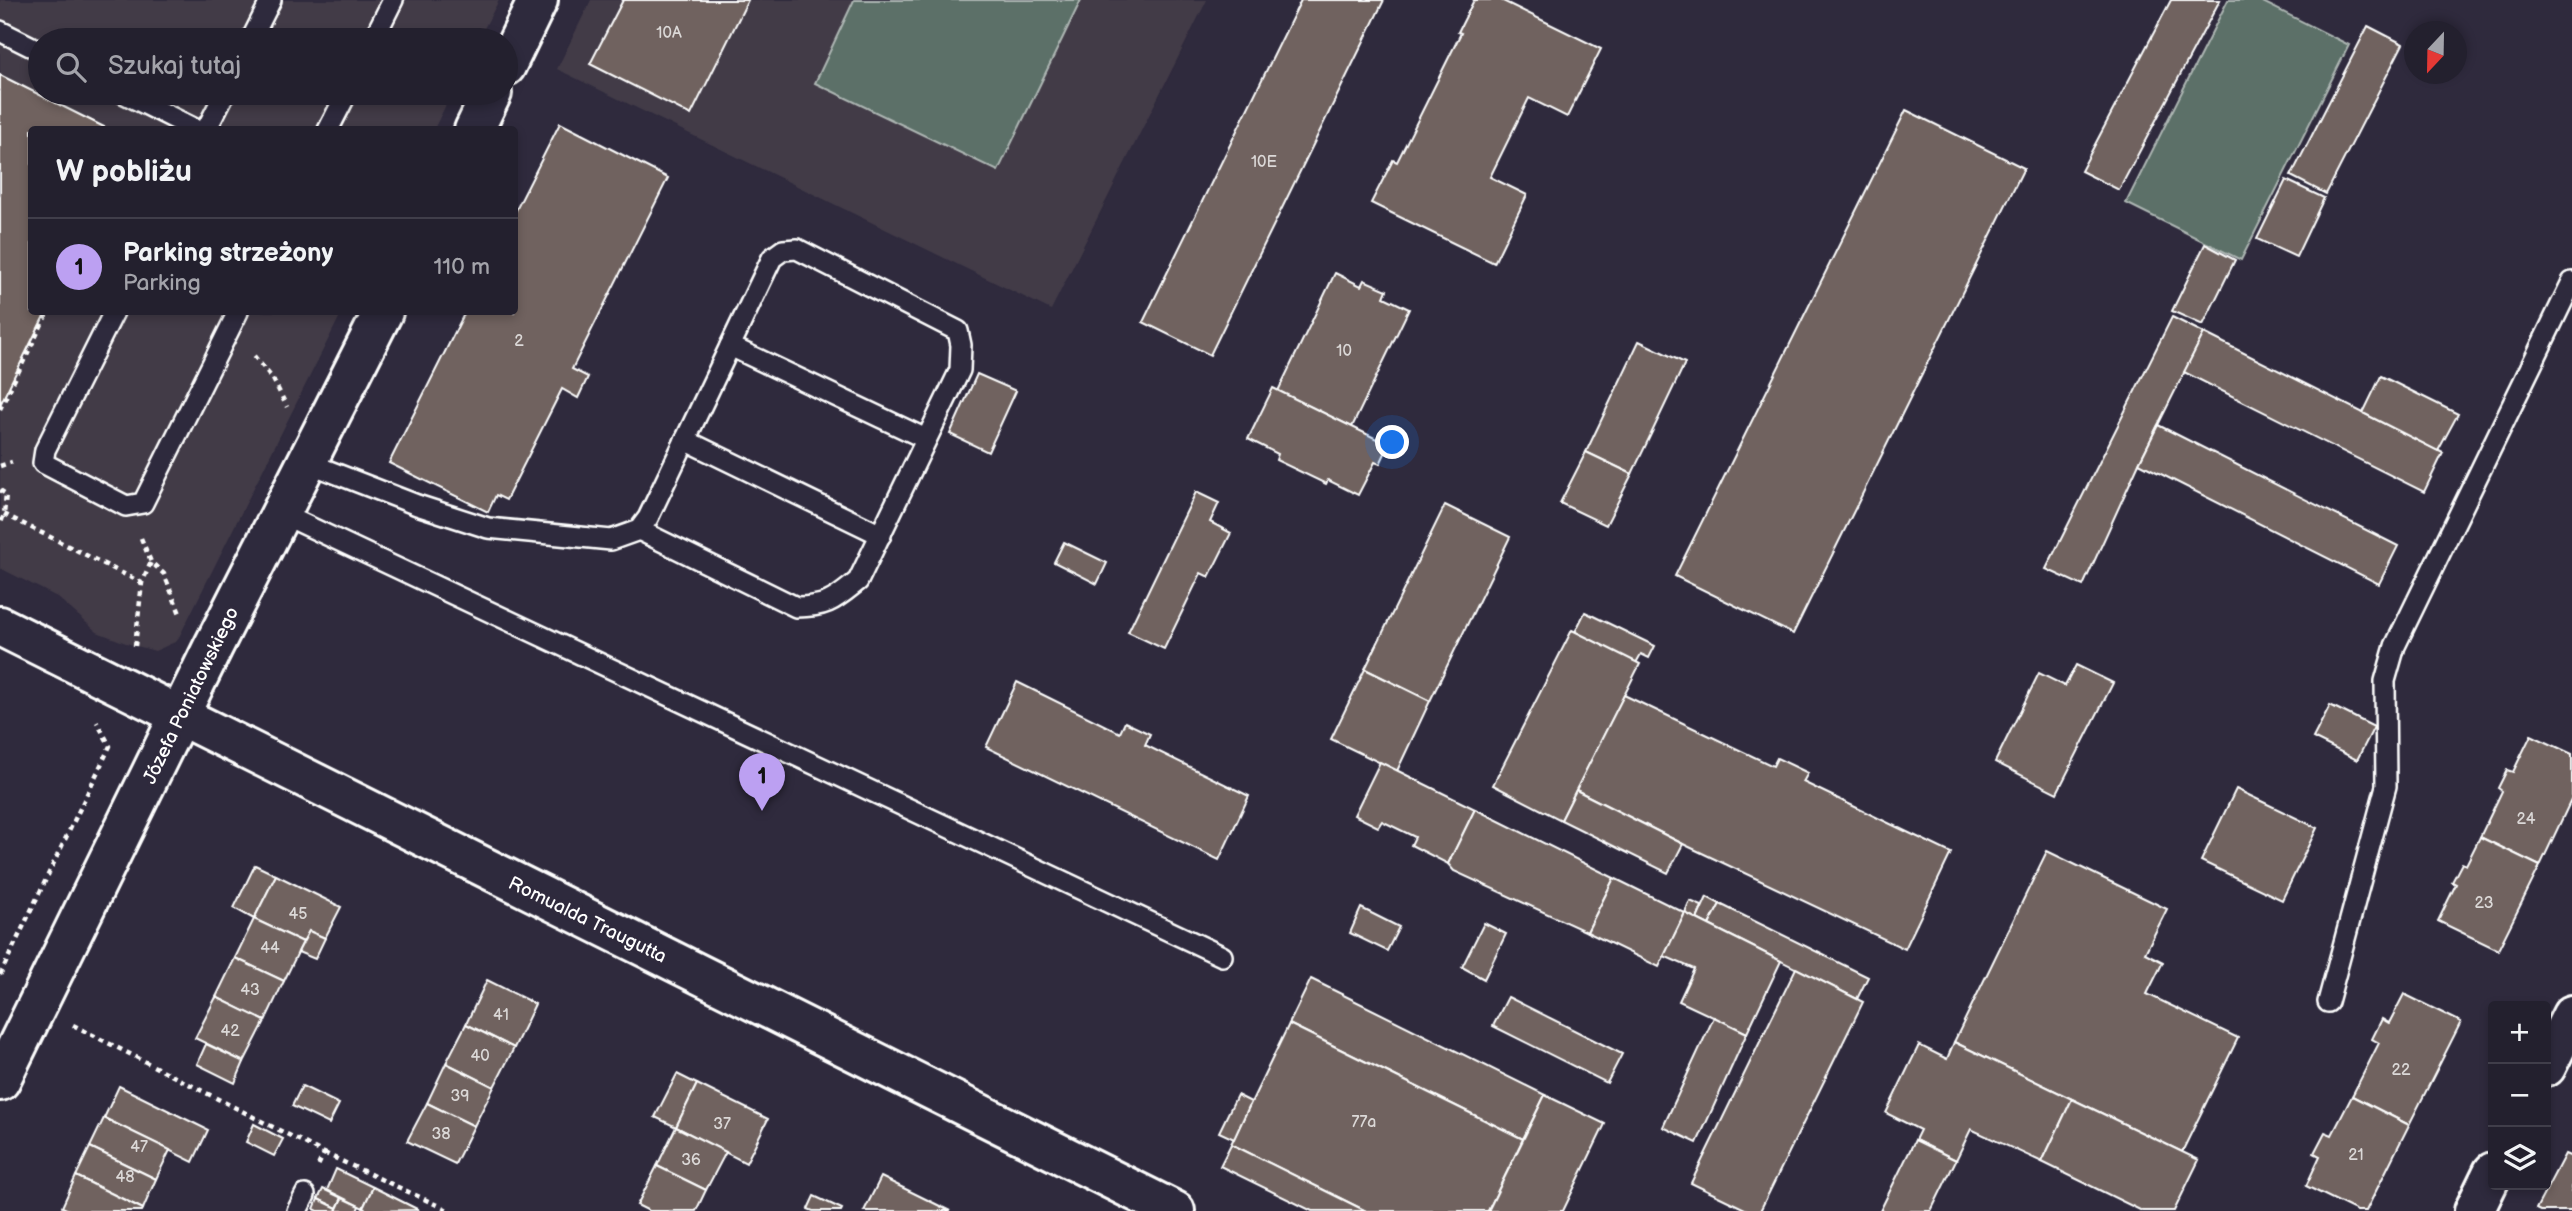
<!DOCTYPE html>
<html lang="pl">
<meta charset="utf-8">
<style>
body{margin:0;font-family:"Balsamiq Sans",sans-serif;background:#2b2836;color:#f1f3f6}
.controls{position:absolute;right:21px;bottom:21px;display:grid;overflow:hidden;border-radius:7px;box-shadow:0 4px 10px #0003}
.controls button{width:63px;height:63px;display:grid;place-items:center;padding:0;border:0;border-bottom:2px solid #403e4a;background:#23202e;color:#f1f3f6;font:35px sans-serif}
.compass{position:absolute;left:2404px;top:21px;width:63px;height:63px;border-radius:50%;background:#23202e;box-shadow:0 4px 10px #0003;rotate:202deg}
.you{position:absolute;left:1393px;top:443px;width:24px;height:24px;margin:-18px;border:5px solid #fff;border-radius:50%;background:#1a73e8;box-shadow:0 0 0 10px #1a73e833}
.badge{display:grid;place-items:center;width:46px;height:46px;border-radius:50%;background:#bca0f2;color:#111;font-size:23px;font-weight:700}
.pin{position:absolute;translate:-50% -58px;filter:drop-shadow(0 2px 4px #0008)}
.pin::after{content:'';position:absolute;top:37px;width:24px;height:21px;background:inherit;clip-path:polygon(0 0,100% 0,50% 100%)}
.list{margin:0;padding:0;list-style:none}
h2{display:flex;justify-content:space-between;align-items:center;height:91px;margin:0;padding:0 28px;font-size:30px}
h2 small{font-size:23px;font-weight:400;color:#a3a3aa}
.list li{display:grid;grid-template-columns:46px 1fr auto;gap:21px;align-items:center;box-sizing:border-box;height:98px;padding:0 28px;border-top:2px solid #403e4a}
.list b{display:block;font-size:26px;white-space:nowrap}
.list p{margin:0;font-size:23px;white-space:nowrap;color:#a3a3aa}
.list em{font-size:23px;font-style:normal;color:#a3a3aa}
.icon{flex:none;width:38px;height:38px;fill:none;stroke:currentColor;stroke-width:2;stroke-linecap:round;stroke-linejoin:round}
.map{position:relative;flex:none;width:2572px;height:1211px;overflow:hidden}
.search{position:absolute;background:#23202e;box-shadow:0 4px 10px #0003;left:28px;top:28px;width:490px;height:77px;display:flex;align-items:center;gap:18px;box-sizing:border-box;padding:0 24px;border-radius:38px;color:#a3a3aa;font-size:26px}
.panel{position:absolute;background:#23202e;box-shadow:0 4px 10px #0003;left:28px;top:126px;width:490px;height:189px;border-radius:7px}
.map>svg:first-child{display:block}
.built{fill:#423b47}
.green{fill:#5c6f68;stroke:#aeb7b4;stroke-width:2}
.building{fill:#6f625e;stroke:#fff;stroke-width:2}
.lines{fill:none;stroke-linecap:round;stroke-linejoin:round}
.service-casing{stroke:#fff;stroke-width:24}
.minor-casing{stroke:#fff;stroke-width:44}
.tertiary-casing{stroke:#fff;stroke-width:44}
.path{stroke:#fff;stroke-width:4.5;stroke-dasharray:5 5;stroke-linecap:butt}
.service{stroke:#2f2a3d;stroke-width:19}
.minor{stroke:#2f2a3d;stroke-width:38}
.tertiary{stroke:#2f2a3d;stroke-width:38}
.labels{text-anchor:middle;stroke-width:6;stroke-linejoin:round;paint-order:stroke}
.number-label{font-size:16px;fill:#dbd8d7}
.street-label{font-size:19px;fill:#fff;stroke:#2f2a3d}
</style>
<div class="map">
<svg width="2572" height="1211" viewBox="0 0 2572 1211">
<rect width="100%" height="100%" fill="#2f2a3d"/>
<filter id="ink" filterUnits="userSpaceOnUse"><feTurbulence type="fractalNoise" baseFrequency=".0143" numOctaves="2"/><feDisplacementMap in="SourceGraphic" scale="14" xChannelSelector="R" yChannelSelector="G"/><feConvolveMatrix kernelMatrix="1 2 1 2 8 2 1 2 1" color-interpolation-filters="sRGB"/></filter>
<g filter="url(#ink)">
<g class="built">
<path d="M0,0H499L478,40H40V93H452L434,129L32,130V312H342L177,641L155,651L126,643L97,632L57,597L0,568Z"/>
<path d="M591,0H1207L1051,310L557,69Z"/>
</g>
<g class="green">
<path d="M854,0H1081L998,171L815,83Z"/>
<path d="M2228,0H2259L2349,45L2241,260L2126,203Z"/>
</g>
<g class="building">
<path d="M623,0H748L691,115L590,64Z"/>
<path d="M1301,0H1384L1210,355L1143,322Z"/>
<path d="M1474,0H1501L1601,49L1567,117L1529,98L1490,177L1527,195L1494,263L1371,203L1393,160L1397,162L1461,33L1458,32Z"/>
<path d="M2171,0H2220L2119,190L2081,171Z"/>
<path d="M2368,26L2403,44L2326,194L2291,176Z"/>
<path d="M0,75L110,130H32V312H46L0,405Z"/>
<path d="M1906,110L2024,168L1793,634L1675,576Z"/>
<path d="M560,123L668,178L572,369L588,377L578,398L562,389L506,500L496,495L488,512L389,463L465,312H514V214Z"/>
<path d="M2286,180L2324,198L2296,257L2257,239Z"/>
<path d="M2205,244L2235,260L2203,325L2172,311Z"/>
<path d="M1335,273L1361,286L1364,280L1387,290L1384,297L1409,309L1352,427L1278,391Z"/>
<path d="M2172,317L2204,333L2139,463L2083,586L2046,569Z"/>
<path d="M2204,333L2443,453L2424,492L2184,372Z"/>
<path d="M1639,341L1685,363L1632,474L1586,452Z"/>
<path d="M977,374L1016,391L988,452L950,434Z"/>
<path d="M2381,376L2458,414L2438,451L2363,413Z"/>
<path d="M1273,388L1389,445L1380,464L1375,462L1358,495L1328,480L1326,484L1276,460L1278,454L1248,439Z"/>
<path d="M2158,425L2398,546L2379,584L2139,463Z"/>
<path d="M1586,452L1632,474L1606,525L1560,503Z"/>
<path d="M1196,492L1219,503L1210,522L1231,533L1209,577L1201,573L1164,649L1128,632Z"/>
<path d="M1445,505L1510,537L1430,701L1365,669Z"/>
<path d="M1064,542L1107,563L1097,584L1054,562Z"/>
<path d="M1585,612L1655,646L1649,658L1641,654L1636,663L1575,632Z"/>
<path d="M1572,630L1640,664L1561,820L1493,785Z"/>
<path d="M2076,665L2113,683L2057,793L1995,762L2039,673L2065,686Z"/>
<path d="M1365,669L1430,701L1397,771L1331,739Z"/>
<path d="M1017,682L1120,733L1125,722L1150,734L1145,745L1249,796L1219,860L986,747Z"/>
<path d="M1624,695L1773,766L1777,758L1808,773L1803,782L1951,853L1905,949L1683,844L1576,790Z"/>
<path d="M2330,705L2374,727L2357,760L2313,738Z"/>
<path d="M2531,735L2572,754V798L2540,866L2480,837L2502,791L2498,788L2507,770L2513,772Z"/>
<path d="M1380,762L1475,809L1448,864L1411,845L1415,837L1382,821L1378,827L1354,815Z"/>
<path d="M2236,789L2317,828L2282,900L2201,861Z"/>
<path d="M1576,790L1683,844L1668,873L1561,820Z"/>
<path d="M1475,809L1614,878L1587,932L1454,871L1448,864Z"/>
<path d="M2480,837L2540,866L2498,950L2438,921L2456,884L2452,882L2462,863L2466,865Z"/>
<path d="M2047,851L2167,909L2145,953L2163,962L2147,994L2238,1038L2182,1152L1954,1042Z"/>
<path d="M255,865L276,875L254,919L234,908Z"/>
<path d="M276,875L341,907L325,938L309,931L303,942L254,919Z"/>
<path d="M1614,878L1685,913L1659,967L1587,932Z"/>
<path d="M1707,897L1720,904L1709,925L1697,919Z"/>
<path d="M1690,901L1702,906L1697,919L1685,913Z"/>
<path d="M1720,904L1868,977L1857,999L1709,925Z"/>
<path d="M1361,908L1399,927L1387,951L1350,933Z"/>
<path d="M1685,913L1781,961L1747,1033L1679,1001L1694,969L1664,956Z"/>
<path d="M254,919L303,942L284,981L235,958Z"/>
<path d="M1484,923L1506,934L1484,979L1462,967Z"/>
<path d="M309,931L325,938L315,959L298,952Z"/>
<path d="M235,958L284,981L265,1021L216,997Z"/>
<path d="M1796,968L1863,1002L1760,1211H1749L1691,1183Z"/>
<path d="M1311,979L1545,1095L1523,1139L1289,1024Z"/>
<path d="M487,980L535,1004L514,1048L466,1024Z"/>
<path d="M2404,994L2461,1022L2409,1125L2352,1096L2379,1043L2372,1039L2382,1019L2389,1023Z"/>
<path d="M216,997L265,1021L244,1062L195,1038Z"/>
<path d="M1508,997L1622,1054L1607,1083L1493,1026Z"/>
<path d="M1714,1017L1747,1033L1697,1143L1663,1127Z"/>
<path d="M466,1024L514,1048L494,1087L446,1063Z"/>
<path d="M1289,1024L1523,1139L1488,1211H1366L1231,1144Z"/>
<path d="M1954,1042L2072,1099L2042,1162L1971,1129L1956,1160L1915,1140L1920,1130L1886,1113L1919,1045L1947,1059Z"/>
<path d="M206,1044L244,1062L235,1083L197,1064Z"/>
<path d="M446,1063L494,1087L474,1126L427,1103Z"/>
<path d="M677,1074L697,1084L676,1127L655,1117Z"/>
<path d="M697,1084L768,1119L746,1163L676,1127Z"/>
<path d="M119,1086L208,1130L193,1162L104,1118Z"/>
<path d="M302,1086L339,1104L329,1124L292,1106Z"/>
<path d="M1237,1095L1251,1102L1234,1139L1219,1132Z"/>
<path d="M1545,1095L1605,1124L1563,1211H1488Z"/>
<path d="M2352,1096L2409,1125L2366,1211H2357L2306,1186L2320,1156L2314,1153L2325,1132L2332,1135Z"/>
<path d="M2072,1099L2199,1160L2174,1211H2142L2042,1162Z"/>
<path d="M427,1103L474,1126L455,1164L407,1141Z"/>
<path d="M104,1118L170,1150L156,1179L90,1147Z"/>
<path d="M254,1124L283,1139L274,1156L246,1142Z"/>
<path d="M676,1127L726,1152L706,1190L657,1166Z"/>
<path d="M1915,1140L1956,1160L1931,1211H1880Z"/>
<path d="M1231,1144L1366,1211H1312L1220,1166Z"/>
<path d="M90,1147L156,1179L143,1209L76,1176Z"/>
<path d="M2565,1154L2572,1157V1211H2540L2536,1209Z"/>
<path d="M657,1166L706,1190L696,1211H649L637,1205Z"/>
<path d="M336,1169L373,1187L363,1208L327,1190Z"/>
<path d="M76,1176L143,1209L142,1211H71L62,1207Z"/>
<path d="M881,1177L950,1211H864Z"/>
<path d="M373,1187L419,1210L368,1211L363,1208Z"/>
<path d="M323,1189L342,1198L337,1208L318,1199Z"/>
<path d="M814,1196L842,1209L841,1211H813L808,1209Z"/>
<path d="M342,1198L359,1206L357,1211H336Z"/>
<path d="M318,1199L337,1208L336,1211H318L314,1209Z"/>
</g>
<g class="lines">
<defs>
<g id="service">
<path d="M0,31L40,51"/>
<path d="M251,40L271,0"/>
<path d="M373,40L393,0"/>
<path d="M123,93L197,130"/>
<path d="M206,130L225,93"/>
<path d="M328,130L347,93"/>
<path d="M114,312L45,450L43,463L126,506L143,503L238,312"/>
<path d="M730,346L926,439"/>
<path d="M685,440L881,535"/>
<path d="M306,462L417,505L488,528L611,540L639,530L648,518L772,258L783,250L797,249L958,331L961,345L960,370L858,581C834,600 828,607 796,607L639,530"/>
<path d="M280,513L1222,956"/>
<path d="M2328,1002L2386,786L2385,681L2395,646L2572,282"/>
<path d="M297,1211L305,1195"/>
</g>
<g id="minor">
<path d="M506,66L538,0"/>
<path d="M474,130L492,93"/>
<path d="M2546,1067L2572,1015"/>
<path d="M0,1081L213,647L383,312"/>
<path d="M2474,1211L2493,1172"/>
</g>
<path id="tertiary" d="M0,626L1175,1211"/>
</defs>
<use href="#service" class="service-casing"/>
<use href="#minor" class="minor-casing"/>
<use href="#tertiary" class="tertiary-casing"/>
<g class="path">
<path d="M75,93L90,100"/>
<path d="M59,105L65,93"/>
<path d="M254,356L273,379L287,407"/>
<path d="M0,409L48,312"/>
<path d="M0,466L12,462"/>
<path d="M0,490L6,494L4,514L0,526"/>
<path d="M4,514L142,583"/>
<path d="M141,538L151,562L164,574L181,616"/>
<path d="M135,646L142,583L151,562"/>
<path d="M0,975L110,746L97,722"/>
<path d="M73,1025L324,1153L318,1166"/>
<path d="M324,1153L450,1211"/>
</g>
<use href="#service" class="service"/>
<use href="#minor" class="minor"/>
<use href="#tertiary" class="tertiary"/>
</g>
</g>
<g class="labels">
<g class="number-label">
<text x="669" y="38">10A</text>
<text x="1264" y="167">10E</text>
<text x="519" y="346">2</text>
<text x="1344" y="356">10</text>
<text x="2526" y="824">24</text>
<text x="2484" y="908">23</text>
<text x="298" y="919">45</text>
<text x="270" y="953">44</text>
<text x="250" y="995">43</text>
<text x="501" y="1020">41</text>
<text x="230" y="1036">42</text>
<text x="480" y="1061">40</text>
<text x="2401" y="1075">22</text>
<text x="460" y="1101">39</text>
<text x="1364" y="1127">77a</text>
<text x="722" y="1129">37</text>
<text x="441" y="1139">38</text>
<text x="139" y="1152">47</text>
<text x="2356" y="1160">21</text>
<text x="691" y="1165">36</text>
<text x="125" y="1182">48</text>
</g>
<g class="street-label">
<text transform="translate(190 695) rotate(-64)" y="7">Józefa Poniatowskiego</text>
<text transform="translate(588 919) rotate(26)" y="7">Romualda Traugutta</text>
</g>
</g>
</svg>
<div class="controls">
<button>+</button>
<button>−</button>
<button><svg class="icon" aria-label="layers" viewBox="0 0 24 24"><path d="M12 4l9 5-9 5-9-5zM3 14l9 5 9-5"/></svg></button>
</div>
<svg class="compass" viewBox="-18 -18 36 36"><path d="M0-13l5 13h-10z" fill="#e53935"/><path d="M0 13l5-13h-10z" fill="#a3a3aa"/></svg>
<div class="you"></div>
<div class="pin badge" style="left:762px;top:811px">1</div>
<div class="search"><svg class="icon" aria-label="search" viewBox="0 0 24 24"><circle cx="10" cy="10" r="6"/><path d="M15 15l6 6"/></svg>Szukaj tutaj</div>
<section class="panel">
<h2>W pobliżu<small></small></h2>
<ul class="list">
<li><span class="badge">1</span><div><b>Parking strzeżony</b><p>Parking</p></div><em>110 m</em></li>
</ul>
</section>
</div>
